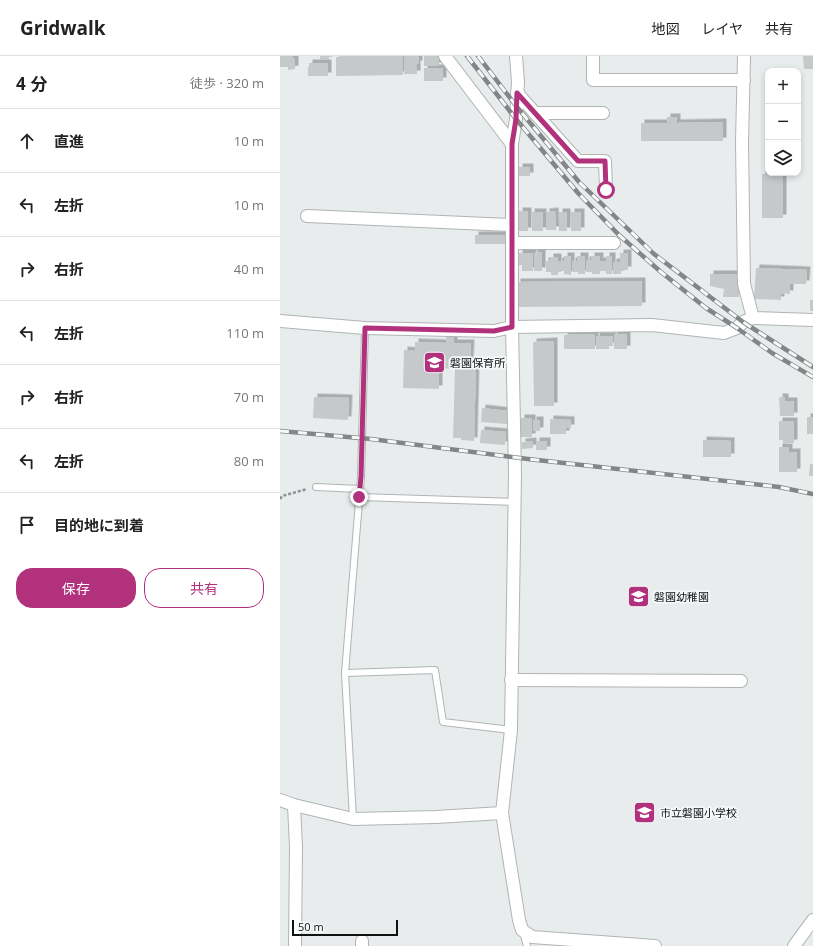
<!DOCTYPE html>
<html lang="ja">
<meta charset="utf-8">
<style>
body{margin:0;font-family:"Open Sans","Noto Sans JP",sans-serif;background:#f6f6f6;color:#222}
.controls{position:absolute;right:12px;top:12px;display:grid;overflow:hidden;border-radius:8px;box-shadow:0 2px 6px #0003}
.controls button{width:36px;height:36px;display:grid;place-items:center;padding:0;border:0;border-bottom:1px solid #e0e0e0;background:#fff;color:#222;font:20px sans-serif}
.scale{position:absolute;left:12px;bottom:10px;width:106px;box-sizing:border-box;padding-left:4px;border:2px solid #111313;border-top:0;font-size:11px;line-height:14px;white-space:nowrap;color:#111313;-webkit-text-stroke:3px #f5f9fa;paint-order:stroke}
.stop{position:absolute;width:12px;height:12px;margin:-9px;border:3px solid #b1317d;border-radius:50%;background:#fff}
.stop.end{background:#b1317d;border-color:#fff;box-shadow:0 1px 4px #0008}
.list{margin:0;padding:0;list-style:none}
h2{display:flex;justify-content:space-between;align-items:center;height:52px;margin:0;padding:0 16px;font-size:17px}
h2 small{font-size:13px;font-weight:400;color:#767676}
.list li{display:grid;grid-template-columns:26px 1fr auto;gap:12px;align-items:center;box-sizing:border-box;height:64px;padding:0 16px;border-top:1px solid #e0e0e0}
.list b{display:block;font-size:15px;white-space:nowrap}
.list em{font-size:13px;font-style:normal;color:#767676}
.actions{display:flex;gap:8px;padding:12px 16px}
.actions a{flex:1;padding:9px 0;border:1px solid #b1317d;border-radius:16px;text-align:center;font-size:14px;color:#b1317d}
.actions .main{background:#b1317d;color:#fff}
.icon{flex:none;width:22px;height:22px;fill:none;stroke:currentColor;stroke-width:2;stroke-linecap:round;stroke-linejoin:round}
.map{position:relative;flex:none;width:533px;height:890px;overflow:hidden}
header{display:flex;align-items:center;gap:24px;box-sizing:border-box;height:56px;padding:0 20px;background:#fff;border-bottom:1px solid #e0e0e0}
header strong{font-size:19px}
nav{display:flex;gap:22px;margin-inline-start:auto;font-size:14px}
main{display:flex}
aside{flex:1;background:#fff}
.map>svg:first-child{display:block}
.building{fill:#c5c9ca;filter:url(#shadow)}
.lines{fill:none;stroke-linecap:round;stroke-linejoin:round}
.service-casing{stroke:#b0b4b5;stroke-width:8}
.minor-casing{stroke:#b0b4b5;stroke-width:14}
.path{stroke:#8d9091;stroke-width:2.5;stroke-dasharray:3 2;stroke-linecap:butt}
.service{stroke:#fff;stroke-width:6}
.minor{stroke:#fff;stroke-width:12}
.rail-casing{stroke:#838686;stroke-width:4.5}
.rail{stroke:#f5f9fa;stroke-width:3;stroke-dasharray:9;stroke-linecap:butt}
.route{stroke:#b1317d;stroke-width:5}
.labels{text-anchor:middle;stroke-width:3.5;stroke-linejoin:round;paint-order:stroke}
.poi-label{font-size:11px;fill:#111313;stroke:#f5f9fa;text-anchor:start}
</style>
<header>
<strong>Gridwalk</strong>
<nav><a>地図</a><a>レイヤ</a><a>共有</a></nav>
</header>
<main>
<aside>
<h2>4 分<small>徒歩 · 320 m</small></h2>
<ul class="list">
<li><svg class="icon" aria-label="ahead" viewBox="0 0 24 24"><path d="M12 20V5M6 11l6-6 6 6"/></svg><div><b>直進</b></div><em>10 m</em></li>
<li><svg class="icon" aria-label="left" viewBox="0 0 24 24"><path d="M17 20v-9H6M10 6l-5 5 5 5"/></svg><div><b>左折</b></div><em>10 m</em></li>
<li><svg class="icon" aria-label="right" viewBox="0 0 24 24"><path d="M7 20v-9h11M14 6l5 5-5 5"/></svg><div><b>右折</b></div><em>40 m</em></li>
<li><svg class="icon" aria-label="left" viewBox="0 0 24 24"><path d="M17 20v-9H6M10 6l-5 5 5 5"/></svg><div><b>左折</b></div><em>110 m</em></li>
<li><svg class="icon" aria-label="right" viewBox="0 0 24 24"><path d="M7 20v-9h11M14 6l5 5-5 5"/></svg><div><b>右折</b></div><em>70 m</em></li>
<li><svg class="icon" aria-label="left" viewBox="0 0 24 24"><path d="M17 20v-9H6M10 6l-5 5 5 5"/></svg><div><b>左折</b></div><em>80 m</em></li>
<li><svg class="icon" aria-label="arrive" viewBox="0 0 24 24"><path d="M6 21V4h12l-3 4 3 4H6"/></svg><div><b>目的地に到着</b></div></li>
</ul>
<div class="actions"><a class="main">保存</a><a>共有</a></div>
</aside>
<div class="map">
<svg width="533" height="890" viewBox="0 0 533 890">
<defs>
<filter id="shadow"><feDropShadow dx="3.5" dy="-3.5" stdDeviation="0" flood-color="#0004"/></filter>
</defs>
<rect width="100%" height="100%" fill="#e8eced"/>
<g class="building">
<path d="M0,0H13V2H15V13L8,14V11H0Z"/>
<rect x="40" y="0" width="9" height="4"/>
<path d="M60,0H106V1L122,0L123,19L56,20V1H60Z"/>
<path d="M124,0H139V8H137V18H124Z"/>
<rect x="144" y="0" width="15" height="10"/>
<path d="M523,0H533V13H524Z"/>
<path d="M29,7H48V20H28V11H29Z"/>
<rect x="144" y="12" width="19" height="13"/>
<path d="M387,61H397V67L443,66V85H361V67H387Z"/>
<rect x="239" y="111" width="11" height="9"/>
<rect x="482" y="118" width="21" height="44"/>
<rect x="239" y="155" width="9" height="20"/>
<path d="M275,155L276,174H266V156Z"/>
<path d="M251,156H263V175H252Z"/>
<rect x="279" y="156" width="8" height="19"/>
<rect x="291" y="156" width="10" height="19"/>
<rect x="195" y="179" width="30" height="9"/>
<path d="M262,196V215H254V197Z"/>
<path d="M239,197H253V215H242V209H239Z"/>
<path d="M340,197H348V214H341V218H333V206H340Z"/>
<path d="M284,200H291V219L284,218V215H278V219H271V216H266L265,205H270V201H278V214L279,205H284Z"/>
<path d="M297,200H305V218H298V216H292V205H297Z"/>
<path d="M311,200H320V205H326V200H332V218H326V215H320V218H312V216H306V204H311Z"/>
<path d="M476,212L527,214L526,228H510V238L501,237V244L474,243Z"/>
<path d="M430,218H459V241H443L444,233L430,230Z"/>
<path d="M362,225V250L237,251V226Z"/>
<rect x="530" y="244" width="3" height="11"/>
<path d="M315,278V293H284V279Z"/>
<rect x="334" y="278" width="13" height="15"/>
<path d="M316,280H333V290H329V293H316Z"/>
<path d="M166,281H174V287H191L190,307H196L194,385L181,384V382H173L175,313L159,312V333L123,332L124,294L135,295V286L166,287Z"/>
<path d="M274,285V350H254L253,286Z"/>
<path d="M34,341L69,342L68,364L33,362Z"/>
<path d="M499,341H505V345H514V360H500Z"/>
<path d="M202,352L228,355L227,368L201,366Z"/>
<rect x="527" y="361" width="6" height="17"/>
<rect x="241" y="362" width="11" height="19"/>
<path d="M270,363L291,364V372H286V378H270Z"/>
<rect x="253" y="364" width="7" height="11"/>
<path d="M499,365H514V387L503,388V384H499Z"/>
<path d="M201,374L226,376L225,389L200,387Z"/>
<path d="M423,384L451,385V401H423Z"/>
<path d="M253,385V392L242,393V386Z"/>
<rect x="256" y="385" width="11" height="9"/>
<path d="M499,391H509V396H517V416H499Z"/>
<path d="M530,408H533V420H529Z"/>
</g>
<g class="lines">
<defs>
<g id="service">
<path d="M36,431L80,433"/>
<path d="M79,441L235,446"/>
<path d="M65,617L155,614L163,666L231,674"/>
<path d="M73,763L65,617L81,421L85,272"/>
<path d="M243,876L247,890"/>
</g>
<g id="minor">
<path d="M165,0L232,88"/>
<path d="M236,0L238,26L236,63L232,88V271L235,418L231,674L222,757L239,864L242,874L252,881L375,890"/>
<path d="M313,0V24H464"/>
<path d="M464,0L462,86L464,228L473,262L533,264"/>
<path d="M237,37L298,105H325L326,134"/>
<path d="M255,57H323"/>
<path d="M27,160L232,169"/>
<path d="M232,187H334"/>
<path d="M0,265L85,272L214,275L232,271L372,269L444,277L457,272L463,266L473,262"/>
<path d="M231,624L461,625"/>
<path d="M0,744L14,749L73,763L156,761L222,757"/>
<path d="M14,749L16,791L15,890"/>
<path d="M82,890V885"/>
<path d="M514,890L533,864"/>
</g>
</defs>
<use href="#service" class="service-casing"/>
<use href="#minor" class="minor-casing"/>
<path class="path" d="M0,443L2,440L27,433"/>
<use href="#service" class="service"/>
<use href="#minor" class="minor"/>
<defs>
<g id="rail">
<path d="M187,0L236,63L298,137L339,179L381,216L426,252L457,272L492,297L533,321"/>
<path d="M198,0L237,51L299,126L374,198L463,266L533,311"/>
<path d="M0,375L91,383L248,403L499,431L533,438"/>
</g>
</defs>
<use href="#rail" class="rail-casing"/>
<use href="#rail" class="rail"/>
</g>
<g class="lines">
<path class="route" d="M79,441L81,421L85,272L214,275L232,271V88L236,63L237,37L298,105H325L326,134"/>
</g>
<defs>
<symbol id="school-square" viewBox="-11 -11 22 22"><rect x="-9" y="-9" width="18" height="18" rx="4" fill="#b1317d" stroke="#f5f9fa"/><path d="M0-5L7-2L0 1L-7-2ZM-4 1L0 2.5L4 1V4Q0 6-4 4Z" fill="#fff"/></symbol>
</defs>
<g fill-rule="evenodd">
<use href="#school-square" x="142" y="294" width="25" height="25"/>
<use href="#school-square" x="346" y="528" width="25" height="25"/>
<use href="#school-square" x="352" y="744" width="25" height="25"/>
</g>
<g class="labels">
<g class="poi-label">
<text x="170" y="311">磐園保育所</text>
<text x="374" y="545">磐園幼稚園</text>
<text x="380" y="761">市立磐園小学校</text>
</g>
</g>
</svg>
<div class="controls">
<button>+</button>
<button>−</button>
<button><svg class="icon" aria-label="layers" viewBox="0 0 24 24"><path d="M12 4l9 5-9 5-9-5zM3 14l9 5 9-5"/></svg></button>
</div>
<div class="scale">50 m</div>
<div class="stop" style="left:326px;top:134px"></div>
<div class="stop end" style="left:79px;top:441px"></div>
</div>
</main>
